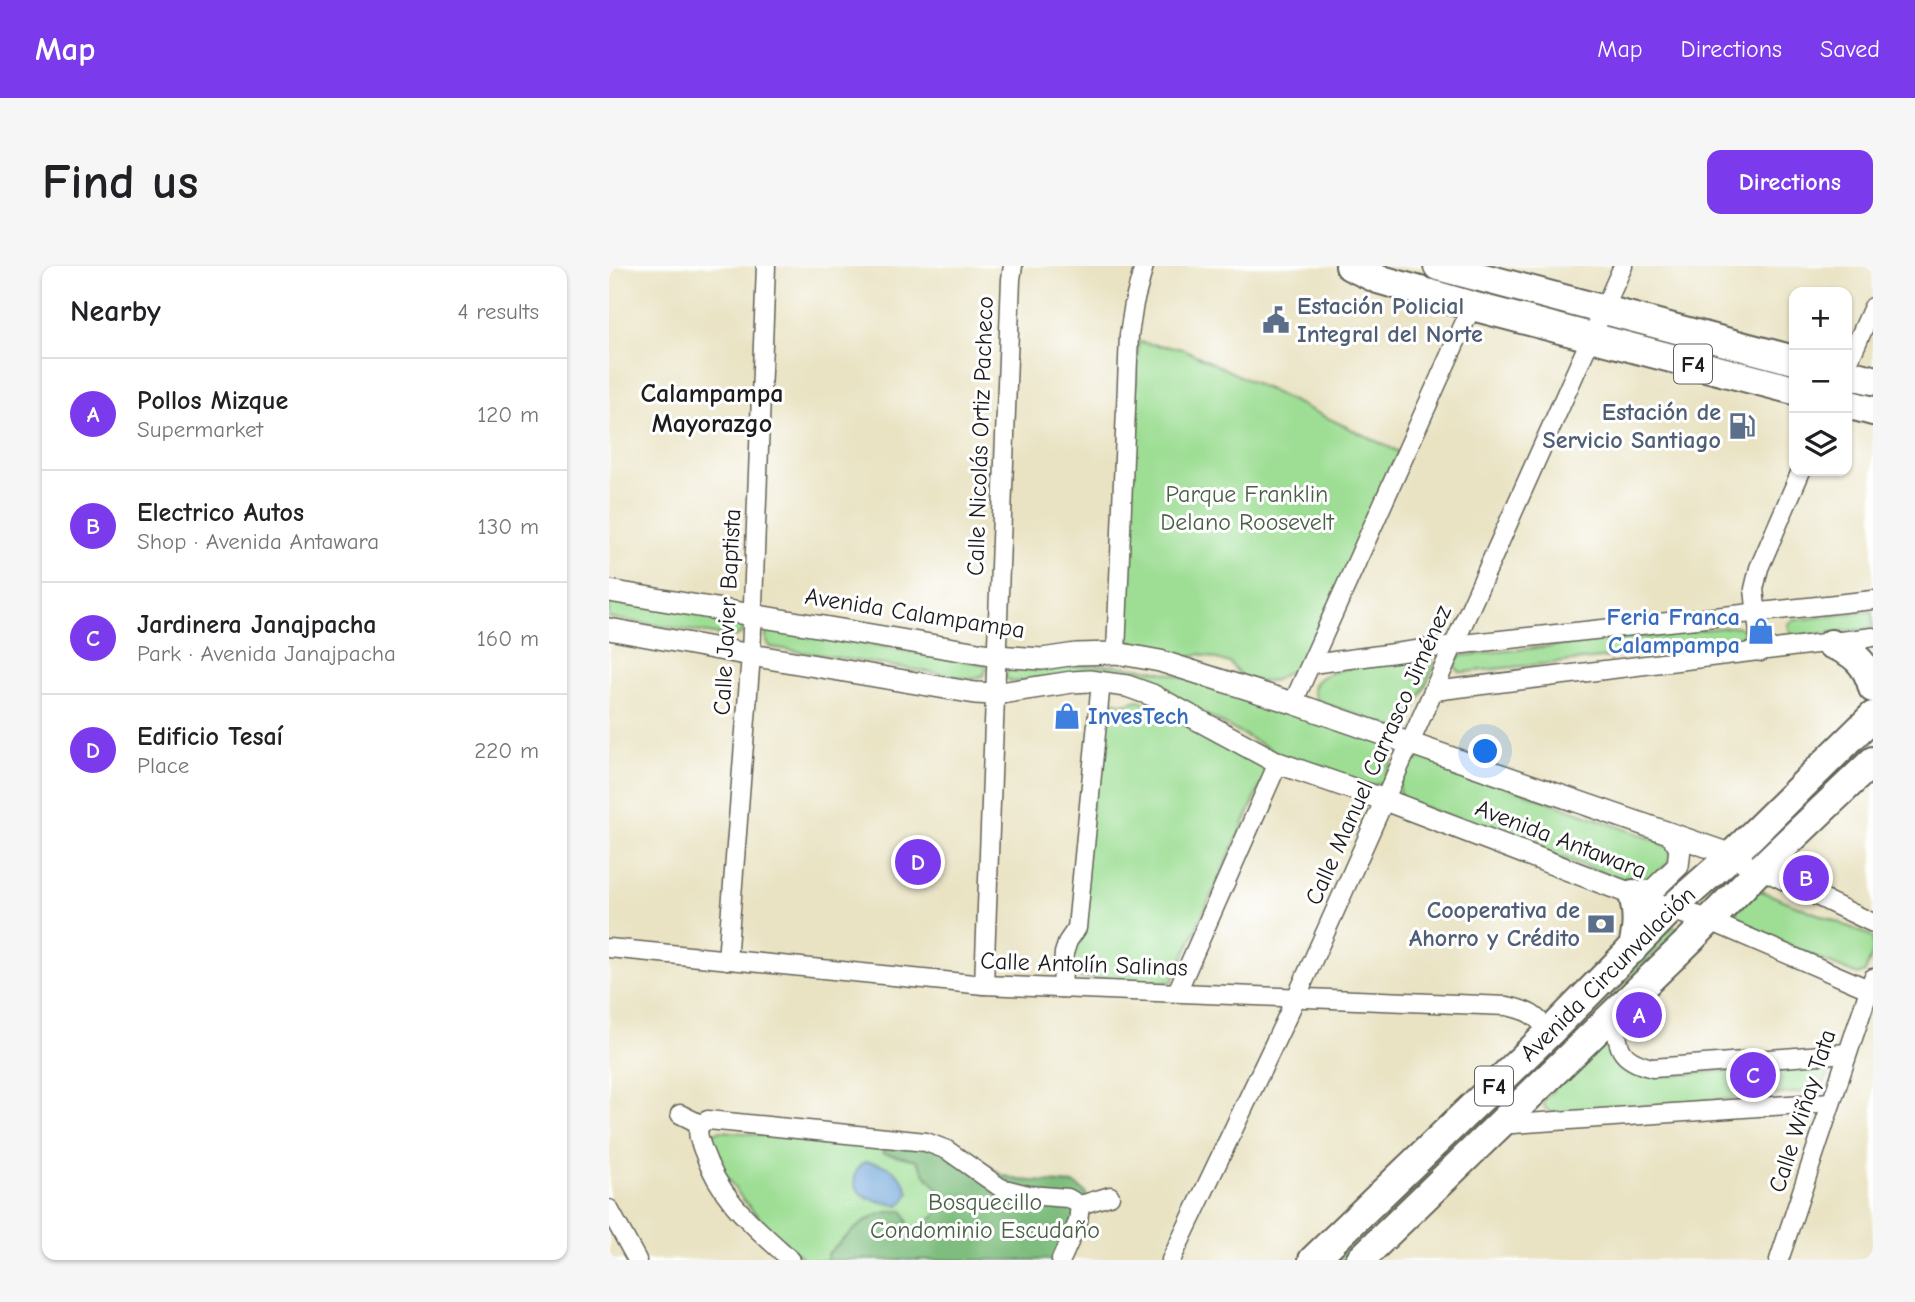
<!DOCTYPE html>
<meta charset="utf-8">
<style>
body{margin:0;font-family:"Comic Neue",sans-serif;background:#f6f6f6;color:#202124}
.controls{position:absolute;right:21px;top:21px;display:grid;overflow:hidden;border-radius:14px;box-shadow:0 2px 5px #0004}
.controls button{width:63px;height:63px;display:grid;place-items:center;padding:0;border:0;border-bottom:2px solid #e0e0e0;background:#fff;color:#202124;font:35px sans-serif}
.you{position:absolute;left:877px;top:486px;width:24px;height:24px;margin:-18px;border:5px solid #fff;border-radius:50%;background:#1a73e8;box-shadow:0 0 0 10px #1a73e833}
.badge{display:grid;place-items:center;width:46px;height:46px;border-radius:50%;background:#7c3aed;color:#fff;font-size:23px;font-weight:700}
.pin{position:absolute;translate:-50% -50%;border:4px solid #fff;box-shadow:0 2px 7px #0006}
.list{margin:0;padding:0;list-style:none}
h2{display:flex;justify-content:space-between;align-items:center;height:91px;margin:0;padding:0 28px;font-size:30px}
h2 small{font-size:23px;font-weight:400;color:#757577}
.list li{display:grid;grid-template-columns:46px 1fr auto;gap:21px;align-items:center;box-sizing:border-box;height:112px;padding:0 28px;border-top:2px solid #e0e0e0}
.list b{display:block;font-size:26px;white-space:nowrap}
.list p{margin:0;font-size:23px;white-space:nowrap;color:#757577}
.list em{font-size:23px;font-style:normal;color:#757577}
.icon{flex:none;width:38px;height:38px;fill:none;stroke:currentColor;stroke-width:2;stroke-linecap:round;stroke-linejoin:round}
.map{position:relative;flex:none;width:1264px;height:994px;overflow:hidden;border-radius:14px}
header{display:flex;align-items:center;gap:42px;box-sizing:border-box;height:98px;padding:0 35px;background:#7c3aed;color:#fff}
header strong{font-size:33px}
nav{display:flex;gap:38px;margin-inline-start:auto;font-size:24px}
.intro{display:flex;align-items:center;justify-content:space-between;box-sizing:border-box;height:168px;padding:0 42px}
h1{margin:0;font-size:49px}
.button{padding:18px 32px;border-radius:14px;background:#7c3aed;color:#fff;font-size:24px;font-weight:700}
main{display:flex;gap:42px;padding:0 42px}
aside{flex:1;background:#fff;border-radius:14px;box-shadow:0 2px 5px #0004}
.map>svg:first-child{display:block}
.green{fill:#9ede94;stroke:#5d7d58;stroke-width:2}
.forest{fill:#7ebd7e;stroke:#4d6c4d;stroke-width:2}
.water{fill:#6ba3d9;stroke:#44607a;stroke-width:2}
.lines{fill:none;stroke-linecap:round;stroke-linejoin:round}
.minor-casing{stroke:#646256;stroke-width:21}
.tertiary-casing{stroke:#646256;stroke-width:24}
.trunk-casing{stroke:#646256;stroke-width:32}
.minor{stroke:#fff;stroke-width:18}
.tertiary{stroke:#fff;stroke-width:21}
.trunk{stroke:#fff;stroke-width:28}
.labels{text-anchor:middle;stroke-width:6;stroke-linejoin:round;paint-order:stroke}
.shield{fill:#fff;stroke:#606060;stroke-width:2}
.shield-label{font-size:23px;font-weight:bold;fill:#1c1c1c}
.service-label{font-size:24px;font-weight:bold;fill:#4e5e75;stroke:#fff;text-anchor:end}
.street-label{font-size:24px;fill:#1c1c1c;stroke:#fff}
.park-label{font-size:24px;fill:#4a6046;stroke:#fff}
.shop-label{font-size:24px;font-weight:bold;fill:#366cbe;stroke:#fff;text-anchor:end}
.neighbourhood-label{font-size:26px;font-weight:bold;fill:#1c1c1c;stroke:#fff}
</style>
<header>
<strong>Map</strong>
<nav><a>Map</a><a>Directions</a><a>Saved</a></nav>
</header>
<div class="intro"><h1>Find us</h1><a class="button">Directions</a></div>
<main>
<aside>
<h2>Nearby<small>4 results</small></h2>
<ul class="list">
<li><span class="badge">A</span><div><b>Pollos Mizque</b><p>Supermarket</p></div><em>120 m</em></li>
<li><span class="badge">B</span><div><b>Electrico Autos</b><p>Shop · Avenida Antawara</p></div><em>130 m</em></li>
<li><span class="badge">C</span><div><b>Jardinera Janajpacha</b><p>Park · Avenida Janajpacha</p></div><em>160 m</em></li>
<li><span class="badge">D</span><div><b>Edificio Tesaí</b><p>Place</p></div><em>220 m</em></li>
</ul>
</aside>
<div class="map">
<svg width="1264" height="994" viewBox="0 0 1264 994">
<rect width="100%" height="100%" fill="#fff"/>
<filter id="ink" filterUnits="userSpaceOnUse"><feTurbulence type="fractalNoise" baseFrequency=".0143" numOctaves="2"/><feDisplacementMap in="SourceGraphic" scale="14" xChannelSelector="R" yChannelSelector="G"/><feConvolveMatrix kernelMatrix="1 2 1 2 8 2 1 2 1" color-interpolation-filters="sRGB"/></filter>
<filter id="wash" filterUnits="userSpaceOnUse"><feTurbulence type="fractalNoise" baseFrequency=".00686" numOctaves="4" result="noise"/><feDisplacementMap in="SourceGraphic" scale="28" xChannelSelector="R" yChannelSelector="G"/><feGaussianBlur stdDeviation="1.57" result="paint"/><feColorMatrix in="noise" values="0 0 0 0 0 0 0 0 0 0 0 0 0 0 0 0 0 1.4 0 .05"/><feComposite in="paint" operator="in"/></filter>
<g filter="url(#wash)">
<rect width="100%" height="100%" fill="#e9e3c3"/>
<g class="green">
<path d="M529,76L574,83L790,186L702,380L683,404L666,414L650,416L634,412L621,397L591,388L574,393L530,380L521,374L517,365Z"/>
<path d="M0,331L136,356C135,365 133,370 124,371L0,352Z"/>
<path d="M1264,345V362L1190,370L1181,367L1179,358L1186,354Z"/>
<path d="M1128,360L1133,363C1136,370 1133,373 1128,378L856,406H851L846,401V397L851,390Z"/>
<path d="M162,361L373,398L378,401L375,409L365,413L162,381C155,375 155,368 162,361Z"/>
<path d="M822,394L826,398L799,458L789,463L708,435C704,428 702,421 708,415C723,398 798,396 822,394Z"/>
<path d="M502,399L543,404L566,409L778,478C791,489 778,505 773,517L757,521L674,490L537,416L508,408L483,407L404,416L397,412L396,409L399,404L405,402L434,404L460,400Z"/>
<path d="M498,434L515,438L530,434L576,454L582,463L591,469L660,502L563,716L472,712L463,708L459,702Z"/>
<path d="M1264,464V477L1148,592L1138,587Z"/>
<path d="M814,490L1049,575L1062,583L1059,597L1033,621L795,534C792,530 790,529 790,523C790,512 802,493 814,490Z"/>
<path d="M1147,625H1152L1260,669L1264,672V687L1256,706L1249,709L1118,654Z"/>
<path d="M1064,660L1071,662L738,994H723Z"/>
<path d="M998,771L1016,800L1034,810H1061L1208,795L1215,797L1220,800V808L1211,822L1195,826L957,847C946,847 934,848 934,834Z"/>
<path d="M114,865L316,885L437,994H196C157,960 116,924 100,872L107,866Z"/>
</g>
<path class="forest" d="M329,874L347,879L362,892L374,896L393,909L410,914L466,918L477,927V943L448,994H218V988C242,967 260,943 294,945L301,962L311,964L329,946L333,927L318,911L308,894L274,887L270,875Z"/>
<path class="water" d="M255,896C276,896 294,906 300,927L295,935L289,940C281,937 262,935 255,930C242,921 243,905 255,896Z"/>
</g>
<g filter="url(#ink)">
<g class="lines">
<defs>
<g id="minor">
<path d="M1238,99L1264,41"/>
<path d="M1152,386L1145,323L1150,302L1192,205"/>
<path d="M507,387L520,69L525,37L535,0"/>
<path d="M703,398L845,379L1264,334"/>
<path d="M825,425L1264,371"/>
<path d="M684,437L863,40"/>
<path d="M1151,603L1264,657"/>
<path d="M1099,654L1264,725"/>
<path d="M0,682L375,719L898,740C921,745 926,749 941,766"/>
<path d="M118,694L142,389L157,0"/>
<path d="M375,719L402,13L404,0"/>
<path d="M453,722L455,687L459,675L468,662L492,416"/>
<path d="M568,726L669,497"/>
<path d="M1007,745C1008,779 1007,794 1044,802L1238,787"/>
<path d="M71,848L91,858"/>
<path d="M91,858L99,854L317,876L338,884L392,922L419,929L459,932L471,939L469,956L452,994"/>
<path d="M91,858C87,867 91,875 94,884C112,935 144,959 182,994"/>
<path d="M890,859L1222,836"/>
<path d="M471,939L501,930"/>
<path d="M0,943L28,994"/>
<path d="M562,994L687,732L1014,0"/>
<path d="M1170,994L1264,712"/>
</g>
<g id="tertiary">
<path d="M0,325L387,390L433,393L467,388L507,387L551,395L684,437L1123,589L1134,595"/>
<path d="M0,363L142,389L366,427L385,428L463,416L480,415L518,420L543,429L669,497L776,534L1062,643L1099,654"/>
<path d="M1024,628L1044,624L1069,600L1071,582L1062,568"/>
</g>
<g id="trunk">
<path d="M741,0L769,13L863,40L1185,124"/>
<path d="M829,0L1185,94"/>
<path d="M1238,108L1264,114"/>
<path d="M1238,138L1264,145"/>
<path d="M1222,378C1245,386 1258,398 1264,422"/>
<path d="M1023,684C1029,664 1029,648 1024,628"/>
<path id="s1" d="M704,994L941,766L1062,643L1123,589L1264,450"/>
<path d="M751,994L1082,673L1151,603L1264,495"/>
</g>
</defs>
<use href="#minor" class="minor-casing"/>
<use href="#tertiary" class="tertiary-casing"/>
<use href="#trunk" class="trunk-casing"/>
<use href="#minor" class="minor"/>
<use href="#tertiary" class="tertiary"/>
<use href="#trunk" class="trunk"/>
</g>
</g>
<defs>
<symbol id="civic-bare" viewBox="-9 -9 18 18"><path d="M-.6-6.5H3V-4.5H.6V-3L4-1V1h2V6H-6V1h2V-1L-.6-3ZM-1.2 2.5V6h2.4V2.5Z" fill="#5c6f8a" stroke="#fff" stroke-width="2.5" paint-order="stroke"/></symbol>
<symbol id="fuel-bare" viewBox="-9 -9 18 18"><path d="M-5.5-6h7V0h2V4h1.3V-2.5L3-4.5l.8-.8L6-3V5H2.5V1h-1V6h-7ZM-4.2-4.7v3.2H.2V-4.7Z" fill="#5c6f8a" stroke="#fff" stroke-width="2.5" paint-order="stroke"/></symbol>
<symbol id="shop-bare" viewBox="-9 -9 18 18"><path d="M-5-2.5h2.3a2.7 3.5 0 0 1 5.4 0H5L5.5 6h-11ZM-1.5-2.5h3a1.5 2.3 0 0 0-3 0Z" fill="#3f7fe0" stroke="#fff" stroke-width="2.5" paint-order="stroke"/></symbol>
<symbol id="bank-bare" viewBox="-9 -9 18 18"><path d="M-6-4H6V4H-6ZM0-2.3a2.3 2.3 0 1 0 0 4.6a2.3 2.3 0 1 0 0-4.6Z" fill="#5c6f8a" stroke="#fff" stroke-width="2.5" paint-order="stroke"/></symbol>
</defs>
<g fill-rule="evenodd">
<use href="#civic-bare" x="648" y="35" width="38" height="38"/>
<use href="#fuel-bare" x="1114" y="141" width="38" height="38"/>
<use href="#shop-bare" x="1133" y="346" width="38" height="38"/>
<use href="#shop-bare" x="439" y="431" width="38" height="38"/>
<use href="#bank-bare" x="973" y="639" width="38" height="38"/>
</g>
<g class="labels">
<g class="shield">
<rect x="1065" y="78.5" width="38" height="39" rx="5"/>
<rect x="866" y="800.5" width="38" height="39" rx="5"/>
</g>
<g class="shield-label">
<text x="1084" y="106">F4</text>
<text x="885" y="828">F4</text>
</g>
<g class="service-label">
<text x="688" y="48" text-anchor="start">Estación Policial<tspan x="688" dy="28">Integral del Norte</tspan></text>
<text x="1112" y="154">Estación de<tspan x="1112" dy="28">Servicio Santiago</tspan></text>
<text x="971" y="652">Cooperativa de<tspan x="971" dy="28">Ahorro y Crédito</tspan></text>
</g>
<g class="street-label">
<text transform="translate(371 170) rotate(-88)" y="8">Calle Nicolás Ortiz Pacheco</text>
<text transform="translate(118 346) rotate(-87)" y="8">Calle Javier Baptista</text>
<text transform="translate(306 347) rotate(9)" y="8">Avenida Calampampa</text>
<text transform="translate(769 489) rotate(-66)" y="8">Calle Manuel Carrasco Jiménez</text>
<text transform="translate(952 573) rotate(21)" y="8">Avenida Antawara</text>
<text transform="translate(475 698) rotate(2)" y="8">Calle Antolín Salinas</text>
<text dy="8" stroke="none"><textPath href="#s1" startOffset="411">Avenida Circunvalación</textPath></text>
<text transform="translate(1193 845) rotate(-72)" y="8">Calle Wiñay Tata</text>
</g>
<g class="park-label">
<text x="638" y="236">Parque Franklin<tspan x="638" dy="28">Delano Roosevelt</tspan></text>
<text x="376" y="944">Bosquecillo<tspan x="376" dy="28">Condominio Escudaño</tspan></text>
</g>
<g class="shop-label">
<text x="1131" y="359">Feria Franca<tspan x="1131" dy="28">Calampampa</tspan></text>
<text x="479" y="458" text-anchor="start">InvesTech</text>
</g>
<g class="neighbourhood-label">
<text x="103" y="136">Calampampa<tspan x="103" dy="30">Mayorazgo</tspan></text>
</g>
</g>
</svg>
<div class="controls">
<button>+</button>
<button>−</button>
<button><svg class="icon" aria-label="layers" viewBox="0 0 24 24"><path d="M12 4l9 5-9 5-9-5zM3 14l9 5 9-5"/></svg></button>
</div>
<div class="you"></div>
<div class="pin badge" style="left:1030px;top:749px">A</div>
<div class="pin badge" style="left:1197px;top:612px">B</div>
<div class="pin badge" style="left:1144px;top:809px">C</div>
<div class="pin badge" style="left:309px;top:596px">D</div>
</div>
</main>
